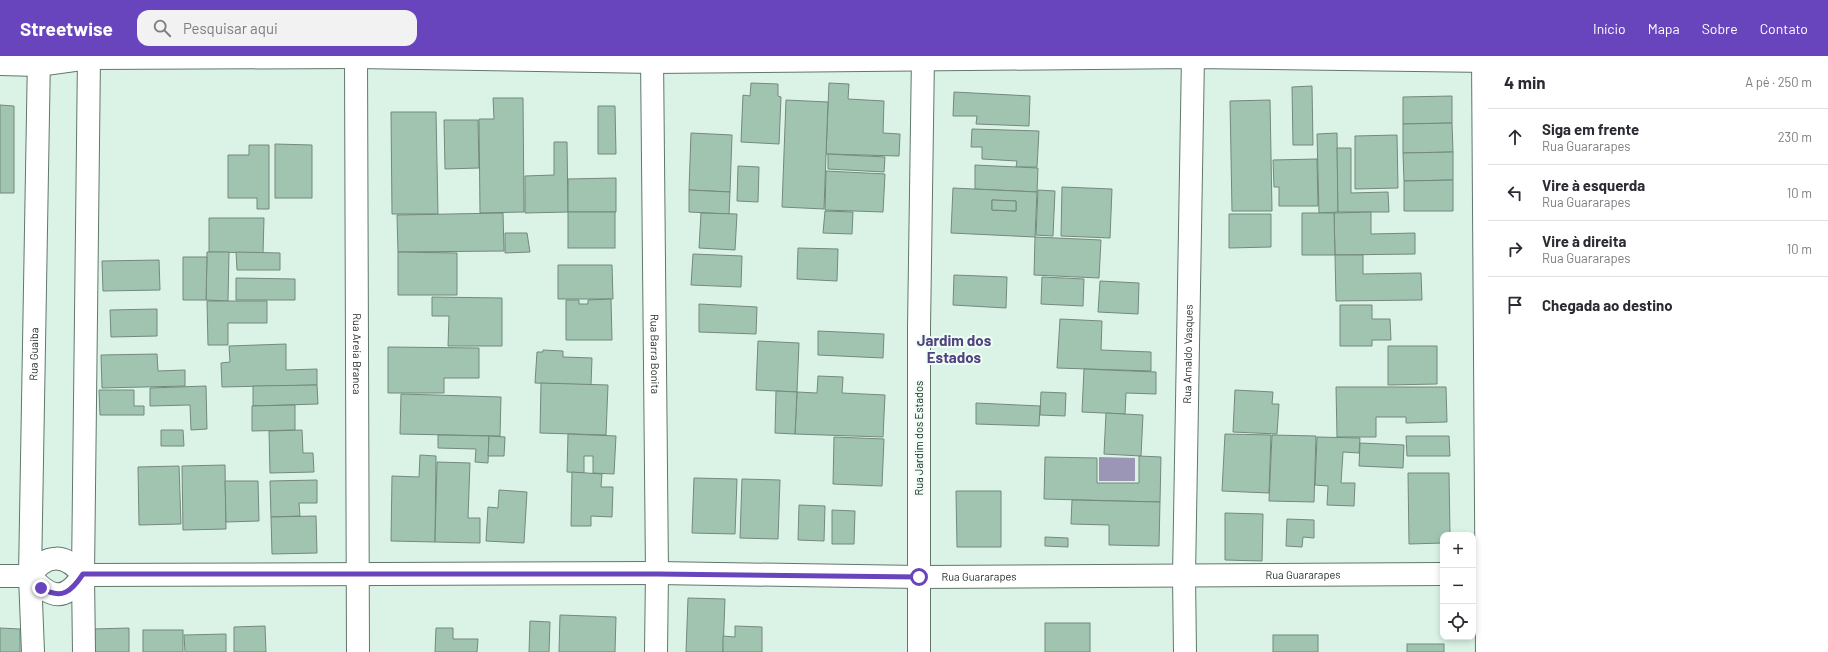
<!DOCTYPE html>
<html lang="pt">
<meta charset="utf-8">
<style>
body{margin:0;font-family:Barlow,sans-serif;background:#f2f2f3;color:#2b2b33}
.controls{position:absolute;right:12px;bottom:12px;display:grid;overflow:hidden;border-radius:8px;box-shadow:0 2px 6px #0003}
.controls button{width:36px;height:36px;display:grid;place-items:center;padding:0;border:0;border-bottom:1px solid #e1e1e2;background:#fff;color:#2b2b33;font:20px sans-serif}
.stop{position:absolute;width:12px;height:12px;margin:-9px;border:3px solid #6844bd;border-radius:50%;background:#fff}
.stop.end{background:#6844bd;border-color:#fff;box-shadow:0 1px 4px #0008}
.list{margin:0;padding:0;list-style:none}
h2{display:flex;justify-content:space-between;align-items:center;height:52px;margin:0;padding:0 16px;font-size:17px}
h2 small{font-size:13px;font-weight:400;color:#7c7c81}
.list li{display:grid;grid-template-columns:26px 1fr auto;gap:12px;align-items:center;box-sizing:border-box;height:56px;padding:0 16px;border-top:1px solid #e1e1e2}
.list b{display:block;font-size:15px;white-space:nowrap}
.list p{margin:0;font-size:13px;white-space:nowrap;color:#7c7c81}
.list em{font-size:13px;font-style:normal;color:#7c7c81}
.icon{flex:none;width:22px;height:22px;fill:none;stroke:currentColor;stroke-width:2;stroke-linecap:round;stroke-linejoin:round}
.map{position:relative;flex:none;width:1488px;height:596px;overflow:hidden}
header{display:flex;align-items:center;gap:24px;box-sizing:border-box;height:56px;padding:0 20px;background:#6844bd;color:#fff}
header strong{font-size:19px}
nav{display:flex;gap:22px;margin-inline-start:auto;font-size:14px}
.search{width:280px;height:36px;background:#f2f2f3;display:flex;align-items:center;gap:10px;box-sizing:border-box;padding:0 14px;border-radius:12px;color:#7c7c81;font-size:15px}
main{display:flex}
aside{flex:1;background:#fff}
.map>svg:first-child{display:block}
.water{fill:#9b96b5}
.building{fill:#a1c4b1;stroke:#73897d;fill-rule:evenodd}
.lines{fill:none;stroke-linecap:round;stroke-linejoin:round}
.minor-casing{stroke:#61776b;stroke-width:24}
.minor{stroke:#fff;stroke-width:22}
.route{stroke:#6844bd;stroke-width:5}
.labels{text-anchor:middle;stroke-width:4;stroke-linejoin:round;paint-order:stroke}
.street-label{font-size:11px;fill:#232c27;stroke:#effef5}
.district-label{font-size:15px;font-weight:bold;fill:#514280;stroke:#effef5}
</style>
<header>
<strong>Streetwise</strong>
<div class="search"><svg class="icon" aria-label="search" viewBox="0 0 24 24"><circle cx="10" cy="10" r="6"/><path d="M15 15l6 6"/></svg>Pesquisar aqui</div>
<nav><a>Início</a><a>Mapa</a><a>Sobre</a><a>Contato</a></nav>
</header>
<main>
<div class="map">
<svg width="1488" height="596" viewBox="0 0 1488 596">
<rect width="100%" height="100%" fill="#dbf3e6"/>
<path class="water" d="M1099,401L1135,402V425H1099Z"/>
<g class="building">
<path d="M751,27L778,28V40L781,41L779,88L741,86L743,39L750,40Z"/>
<path d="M829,27L849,28L848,43L884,45L883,77L900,78L899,100L826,98Z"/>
<path d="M1312,30L1313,89H1293L1292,31Z"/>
<path d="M954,36L1030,40L1029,70L976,68L977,60H953Z"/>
<path d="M1452,40V67L1403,68V41Z"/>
<path d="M493,42H523L524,156L480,157L479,63H494Z"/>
<path d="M786,44L828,46L824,153L782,151Z"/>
<path d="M1270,44L1272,155H1232L1230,45Z"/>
<path d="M0,49L14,50V137H0Z"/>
<path d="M598,50H615L616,98H598Z"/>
<path d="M391,56H436L438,158H392Z"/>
<path d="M444,64H478L479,112L445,113Z"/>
<path d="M1452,67L1453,96L1403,97V68Z"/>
<path d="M972,73L1039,75L1037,111H1016L1017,105L982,103V91H971Z"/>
<path d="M691,77L732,79L730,136L689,134Z"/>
<path d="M1337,77L1338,156L1319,157L1317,78Z"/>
<path d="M1397,79L1398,132L1355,133V80Z"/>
<path d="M554,86H567L568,156L525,157V120L554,119Z"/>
<path d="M275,88L312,89V142H275Z"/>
<path d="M249,89H269V153H257V142H228V99H249Z"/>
<path d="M1337,92H1351V137L1388,136L1389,156H1338Z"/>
<path d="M1453,96V124L1404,125L1403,97Z"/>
<path d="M828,98L885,101L884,116L828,113Z"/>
<path d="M1317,103L1318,150H1279V131H1274L1273,104Z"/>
<path d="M975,109L1038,112L1037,136L975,133Z"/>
<path d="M738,110L759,111L758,146L737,145Z"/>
<path d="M826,115L885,118L883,156L825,154Z"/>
<path d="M616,122V156H568V123Z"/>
<path d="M1453,124V155H1404V125Z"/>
<path d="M1062,131L1112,133L1110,182L1061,180Z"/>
<path d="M953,132L1037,136L1035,181L951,177ZM992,144L1016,145V155L992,154Z"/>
<path d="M689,134L730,136L729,158L689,156Z"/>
<path d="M1038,134L1055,135L1053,180L1036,179Z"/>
<path d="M992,144L1016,145V155L992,154Z"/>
<path d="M825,155L853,156L852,178L823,177Z"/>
<rect x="568" y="156" width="47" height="36"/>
<path d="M1371,156V178L1415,177V198L1335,199L1334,157Z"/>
<path d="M503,157L504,195L398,196L397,159Z"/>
<path d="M701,157L737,158L735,194L699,192Z"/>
<path d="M1302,157H1334L1335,199H1302Z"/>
<path d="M1229,158H1271V191L1229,192Z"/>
<path d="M209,162H264L263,197L209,196Z"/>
<path d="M505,177H527L530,196L505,197Z"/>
<path d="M1035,181L1101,184L1099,222L1034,219Z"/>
<path d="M798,192L838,193L837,225L797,223Z"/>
<path d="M207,196H229L228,245L206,244Z"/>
<path d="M236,196L280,197V214H237Z"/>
<path d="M398,196L457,197V239H398Z"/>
<path d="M693,198L742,200L741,231L691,229Z"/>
<path d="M1335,199H1363V218L1421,217L1422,244L1336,245Z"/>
<path d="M183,201H207L206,244H183Z"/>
<path d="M159,204L160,234L103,235L102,205Z"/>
<path d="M558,209H612L613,243H558Z"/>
<path d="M954,219L1007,221L1006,252L953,249Z"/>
<path d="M1042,221L1084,223L1083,250L1041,248Z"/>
<path d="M236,222L295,223V244H236Z"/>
<path d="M1100,225L1139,227L1138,258L1098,256Z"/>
<path d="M432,241L502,242V290H448L449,260H432Z"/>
<path d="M611,243L612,284H566V244H579V248H588V244Z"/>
<path d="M207,245H267V267H228V289H208Z"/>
<path d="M699,248L757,251L756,278L699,276Z"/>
<path d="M1340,249H1372V263H1390L1391,284H1372V290H1340Z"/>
<path d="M157,253V280L111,281L110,254Z"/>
<path d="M1060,263L1102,265L1101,294L1151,296V315L1057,312Z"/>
<path d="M818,275L884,278L883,302L818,299Z"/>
<path d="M758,285L799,287L797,336L756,334Z"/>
<path d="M286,288V314L317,313V329L222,331L221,307L230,306L229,290Z"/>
<path d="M1388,290H1437V328L1388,329Z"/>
<path d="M388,291L479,292V322H444V337H388Z"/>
<path d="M543,294L563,295V301L592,302L591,329L535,327L537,296H543Z"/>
<path d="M157,298L158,315L185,314V330L102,332L101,299Z"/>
<path d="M1084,313L1156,316V338L1126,337L1125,358L1082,356Z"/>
<path d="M818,320L843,321L842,337L885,339L883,381L795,378L797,336L817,337Z"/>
<path d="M541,327L608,329L606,379L540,377Z"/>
<path d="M317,329L318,348L253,350V330Z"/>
<path d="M206,330L207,373L191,374L190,349L150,350V332Z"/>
<path d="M1336,331H1446L1447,366L1406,367V361H1376V381H1337Z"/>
<path d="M99,334H134V350H144V359H100Z"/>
<path d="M1235,334L1273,336L1272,348H1279L1277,378L1233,376Z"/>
<path d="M776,335L797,336L795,378L775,377Z"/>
<path d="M1041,336L1066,337L1065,360L1040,359Z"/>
<path d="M401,338L501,341L500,380L400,378Z"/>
<path d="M976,347L1040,350L1039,370L976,368Z"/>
<path d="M295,349V374L252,375V350Z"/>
<path d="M1106,357L1143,359L1141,400L1104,398Z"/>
<path d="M161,374H183L184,390H161Z"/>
<path d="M302,374L303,397H313L314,416L270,417L269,375Z"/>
<path d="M568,378L616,380L614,418L593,417V400H584V417L567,416Z"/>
<path d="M1225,378L1271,379L1269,437L1222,435Z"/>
<path d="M438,379L489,380L488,407L475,406L476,393L438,392Z"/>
<path d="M1272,379L1316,380L1314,446L1269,445Z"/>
<path d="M489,380L505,381L504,400H488Z"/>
<path d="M1406,380H1449L1450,400H1407Z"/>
<path d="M834,381L884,383L882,430L833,428Z"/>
<path d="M1317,381L1360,382L1359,397L1343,396L1341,427H1355L1354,450L1327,449L1328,430L1315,429Z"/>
<path d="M1360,387L1404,389L1403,412L1359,410Z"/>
<path d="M420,399L436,400L435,486L391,485L392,420L419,421Z"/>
<path d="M1139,400L1161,401L1160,446L1044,443L1045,401L1097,402V427H1139Z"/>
<path d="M437,406L470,407L468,462H480V487L435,486Z"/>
<path d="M225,409L226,473L183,474L182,410Z"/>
<path d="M179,410L181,468L139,469L138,411Z"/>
<path d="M572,416L602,418L601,431H613L612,461L591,460V470H571Z"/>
<path d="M1408,417H1449L1450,479H1443V487L1409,488Z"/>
<path d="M694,422L737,423L735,478L692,477Z"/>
<path d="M742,423L780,424L778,483L740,482Z"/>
<path d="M317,424V447H299L300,460L271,461L270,425Z"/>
<path d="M225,425H258L259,465L226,466Z"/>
<path d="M499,434L527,436L524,487L486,485L488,451L498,452Z"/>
<path d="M956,435H1001V491H957Z"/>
<path d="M1072,444L1160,446L1159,490L1109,489V469L1071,468Z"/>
<path d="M799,449L825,450L824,485L798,484Z"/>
<path d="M832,454L855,455L854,488H832Z"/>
<path d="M1225,457L1263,458L1262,505L1225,504Z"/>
<path d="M316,460L317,497L272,498L271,461Z"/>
<path d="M1287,463L1314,464V482L1303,481L1302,491L1286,490Z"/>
<path d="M1045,481L1068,482V491L1045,490Z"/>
<path d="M688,542L725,543L723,596H686Z"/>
<path d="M560,559L616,561L615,596H559Z"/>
<path d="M530,565L550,566L549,596H529Z"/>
<rect x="1045" y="567" width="45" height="29"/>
<path d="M265,570L266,596H234V571Z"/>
<path d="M735,570L762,571V596H723V580L735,581Z"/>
<path d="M0,572L20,573V596H0Z"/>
<path d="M129,572V596H94L93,573Z"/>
<path d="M436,572H453V583H478L477,596H435Z"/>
<rect x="143" y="574" width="40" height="22"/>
<path d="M226,578V596H185L184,579Z"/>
<rect x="1273" y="579" width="45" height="17"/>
<rect x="1407" y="588" width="37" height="8"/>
</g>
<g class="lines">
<defs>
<g id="minor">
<path id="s1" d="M356,0L358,596"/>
<path id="s2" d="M652,0L657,517L656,596"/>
<path d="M1483,0L1487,596"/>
<path d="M0,8L38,9L89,2L356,1L653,6L1193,1L1488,5"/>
<path id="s3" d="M83,519L657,517L919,521L1443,518"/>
<path d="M0,520H30C51,543 65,546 83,519"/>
<path d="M30,520C46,497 65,497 83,519"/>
<path id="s4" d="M33,596L30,520L39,0"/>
<path d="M84,596L83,519L89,0"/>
<path d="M919,596V273L923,0"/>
<path id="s5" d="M1185,596L1184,520L1193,0"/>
</g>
</defs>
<use href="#minor" class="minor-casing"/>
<use href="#minor" class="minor"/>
</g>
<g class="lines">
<path class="route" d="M41,532C62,544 71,536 83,518H657L919,521"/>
</g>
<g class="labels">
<g class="street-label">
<text dy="4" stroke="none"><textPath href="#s4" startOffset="298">Rua Guaiba</textPath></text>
<text dy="4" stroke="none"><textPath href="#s1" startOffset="298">Rua Areia Branca</textPath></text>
<text dy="4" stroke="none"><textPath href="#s2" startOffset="298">Rua Barra Bonita</textPath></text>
<text dy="4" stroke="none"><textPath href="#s5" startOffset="298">Rua Arnaldo Vasques</textPath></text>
<text transform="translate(919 382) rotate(-90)" y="4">Rua Jardim dos Estados</text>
<text dy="4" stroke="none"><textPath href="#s3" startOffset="1220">Rua Guararapes</textPath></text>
<text dy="4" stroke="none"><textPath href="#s3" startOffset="896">Rua Guararapes</textPath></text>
</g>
<g class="district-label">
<text x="954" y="290">Jardim dos<tspan x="954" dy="17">Estados</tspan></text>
</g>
</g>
</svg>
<div class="controls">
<button>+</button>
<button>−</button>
<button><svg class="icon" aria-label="locate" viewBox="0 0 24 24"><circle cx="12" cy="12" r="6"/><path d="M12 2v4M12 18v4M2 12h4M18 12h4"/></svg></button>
</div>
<div class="stop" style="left:919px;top:521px"></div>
<div class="stop end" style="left:41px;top:532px"></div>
</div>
<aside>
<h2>4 min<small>A pé · 250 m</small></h2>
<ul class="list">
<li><svg class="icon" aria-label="ahead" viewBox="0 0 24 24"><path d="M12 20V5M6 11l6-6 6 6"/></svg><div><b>Siga em frente</b><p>Rua Guararapes</p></div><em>230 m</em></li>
<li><svg class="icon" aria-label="left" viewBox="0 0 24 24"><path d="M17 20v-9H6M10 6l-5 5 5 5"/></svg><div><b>Vire à esquerda</b><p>Rua Guararapes</p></div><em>10 m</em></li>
<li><svg class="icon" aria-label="right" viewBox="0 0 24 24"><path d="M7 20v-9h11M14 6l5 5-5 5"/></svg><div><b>Vire à direita</b><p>Rua Guararapes</p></div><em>10 m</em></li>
<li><svg class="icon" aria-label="arrive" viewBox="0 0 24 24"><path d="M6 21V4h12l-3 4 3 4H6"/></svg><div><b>Chegada ao destino</b></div></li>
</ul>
</aside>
</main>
